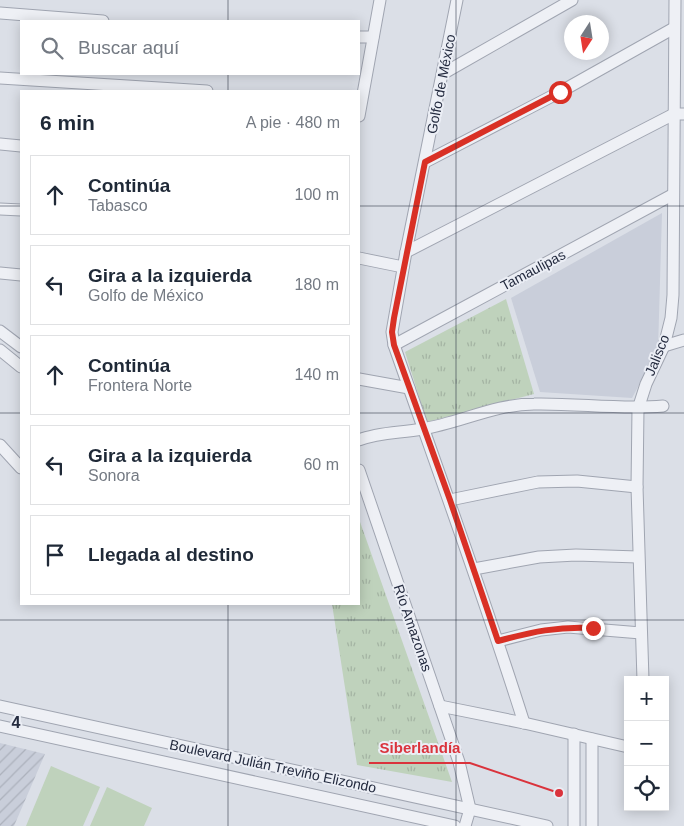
<!DOCTYPE html>
<html lang="es">
<meta charset="utf-8">
<style>
body{margin:0;font-family:Arial,sans-serif;background:#f6f6f7;color:#1f2937}
.controls{position:absolute;right:15px;bottom:15px;display:grid;overflow:hidden;border-radius:0px;box-shadow:0 2px 12px #0003}
.controls button{width:45px;height:45px;display:grid;place-items:center;padding:0;border:0;border-bottom:1px solid #e0e1e3;background:#fff;color:#1f2937;font:25px sans-serif}
.compass{position:absolute;left:564px;top:15px;width:45px;height:45px;border-radius:50%;background:#fff;box-shadow:0 2px 12px #0003;rotate:192deg}
.stop{position:absolute;width:15px;height:15px;margin:-11px;border:4px solid #d93025;border-radius:50%;background:#fff}
.stop.end{background:#d93025;border-color:#fff;box-shadow:0 1px 5px #0008}
.list{margin:0;padding:0;list-style:none}
h2{display:flex;justify-content:space-between;align-items:center;height:65px;margin:0;padding:0 20px;font-size:21px}
h2 small{font-size:16px;font-weight:400;color:#747a83}
.list li{display:grid;grid-template-columns:32px 1fr auto;gap:15px;align-items:center;box-sizing:border-box;height:80px;margin:0 10px 10px;padding:0 10px;border:1px solid #e0e1e3;border-radius:0px}
.list b{display:block;font-size:19px;white-space:nowrap}
.list p{margin:0;font-size:16px;white-space:nowrap;color:#747a83}
.list em{font-size:16px;font-style:normal;color:#747a83}
.icon{flex:none;width:28px;height:28px;fill:none;stroke:currentColor;stroke-width:2;stroke-linecap:round;stroke-linejoin:round}
.map{position:relative;flex:none;width:684px;height:826px;overflow:hidden}
.search{position:absolute;background:#fff;box-shadow:0 2px 12px #0003;left:20px;top:20px;width:340px;height:55px;display:flex;align-items:center;gap:12px;box-sizing:border-box;padding:0 18px;border-radius:0px;color:#747a83;font-size:19px}
.panel{position:absolute;background:#fff;box-shadow:0 2px 12px #0003;left:20px;top:90px;width:340px;height:515px;border-radius:0px}
.map>svg:first-child{display:block}
.built{fill:#c9ceda}
.industrial{fill:url(#industrial-furrows)}
.grass{fill:#bfd2bc}
.park{fill:url(#park-tufts)}
.lines{fill:none;stroke-linecap:round;stroke-linejoin:round}
.minor-casing{stroke:#a0a5b1;stroke-width:13}
.minor{stroke:#eef0f5;stroke-width:11}
.route{stroke:#d93025;stroke-width:6}
.grid{fill:none;stroke:#242b3f;stroke-width:1;stroke-opacity:0.55}
.labels{text-anchor:middle;stroke-width:4;stroke-linejoin:round;paint-order:stroke}
.street-label{font-size:14px;fill:#242b3f;stroke:#ebeef5}
.grid-label{font-size:16px;text-anchor:middle;font-weight:bold;fill:#242b3f;stroke:#ebeef5;stroke-width:4;stroke-linejoin:round;paint-order:stroke}
.leader{fill:none;stroke:#da333c;stroke-width:2}
.callout-dot{fill:#da333c;stroke:#ebeef5;stroke-width:2}
.callout-label{font-size:15px;text-anchor:middle;font-weight:bold;fill:#da333c;stroke:#ebeef5;stroke-width:4;stroke-linejoin:round;paint-order:stroke}
</style>
<div class="map">
<svg width="684" height="826" viewBox="0 0 684 826">
<defs>
<pattern id="industrial-furrows" width="10" height="10" patternUnits="userSpaceOnUse" patternTransform="scale(1.25)"><rect width="10" height="10" fill="#c9ceda"/><path d="M-1 1l2-2M0 10L10 0M9 11l2-2" fill="none" stroke="#acb1bc"/></pattern>
<pattern id="park-tufts" width="24" height="20" patternUnits="userSpaceOnUse" patternTransform="scale(1.25)"><rect width="24" height="20" fill="#bfd2bc"/><path d="M3 7l-1-3M5 7V3M7 7l1-3M15 17l-1-3M17 17v-4M19 17l1-3" fill="none" stroke="#a4b4a3"/></pattern>
</defs>
<rect width="100%" height="100%" fill="#dbdfe7"/>
<path class="built" d="M662,213L658,350L632,398L540,392L511,298Z"/>
<path class="industrial" d="M0,743L45,754L14,826H0Z"/>
<g class="grass">
<path d="M51,766L100,787L83,826H26Z"/>
<path d="M107,787L152,808L144,826H90Z"/>
</g>
<g class="park">
<path d="M506,299L534,394L427,422L405,352Z"/>
<path d="M359,519L452,782L357,765L332,604H359Z"/>
</g>
<g class="lines">
<defs>
<g id="minor">
<path d="M457,0L406,252L392,332L394,345C438,471 484,596 524,723"/>
<path d="M0,13L103,21"/>
<path d="M359,37H373"/>
<path d="M444,73L572,0"/>
<path d="M0,78L207,91"/>
<path d="M359,116L380,0"/>
<path d="M0,144L21,146"/>
<path d="M425,162L560,92L674,28"/>
<path d="M0,209L21,210"/>
<path d="M406,252L674,114H684"/>
<path d="M359,258L403,267"/>
<path d="M0,273L21,275"/>
<path d="M0,331L21,347"/>
<path d="M394,345L672,195"/>
<path d="M664,346L684,340"/>
<path d="M0,350L21,367"/>
<path d="M359,379L409,388"/>
<path d="M359,440C379,432 401,433 422,429C460,423 495,404 534,404C577,403 620,410 663,406"/>
<path d="M0,445L21,468"/>
<path d="M359,470L459,762L470,809L465,826"/>
<path d="M450,500L538,482L577,481L637,487"/>
<path d="M474,569L539,557L576,555L638,557"/>
<path d="M498,641L541,630L568,627L641,633"/>
<path d="M643,680L637,487L638,409L646,384L664,346L671,318L673,295L675,0"/>
<path d="M0,706L547,826"/>
<path d="M440,706L524,723L628,747"/>
<path d="M0,726L455,826"/>
<path d="M592,739V826"/>
<path d="M574,826V734"/>
</g>
</defs>
<use href="#minor" class="minor-casing"/>
<use href="#minor" class="minor"/>
</g>
<g class="lines">
<path class="route" d="M560,92L425,162L394,318L392,332L394,345L450,500L498,641C532,632 558,626 593,628"/>
</g>
<path class="grid" d="M228,0V21M456,0V826M228,74V91M0,206H21M359,206H684M0,413H21M359,413H684M228,604V826M0,620H684"/>
<g class="labels">
<g class="street-label">
<text transform="translate(441 84) rotate(-79)" y="5">Golfo de México</text>
<text transform="translate(533 270) rotate(-28)" y="5">Tamaulipas</text>
<text transform="translate(657 355) rotate(-68)" y="5">Jalisco</text>
<text transform="translate(413 628) rotate(71)" y="5">Río Amazonas</text>
<text transform="translate(273 766) rotate(12)" y="5">Boulevard Julián Treviño Elizondo</text>
</g>
</g>
<g class="grid-label">
<text x="16" y="728">4</text>
</g>
<path class="leader" d="M559 793L470 763H369"/>
<circle class="callout-dot" cx="559" cy="793" r="5"/>
<g class="callout-label">
<text x="420" y="753">Siberlandía</text>
</g>
</svg>
<div class="controls">
<button>+</button>
<button>−</button>
<button><svg class="icon" aria-label="locate" viewBox="0 0 24 24"><circle cx="12" cy="12" r="6"/><path d="M12 2v4M12 18v4M2 12h4M18 12h4"/></svg></button>
</div>
<svg class="compass" viewBox="-18 -18 36 36"><path d="M0-13l5 13h-10z" fill="#e53935"/><path d="M0 13l5-13h-10z" fill="#747a83"/></svg>
<div class="stop" style="left:560px;top:92px"></div>
<div class="stop end" style="left:593px;top:628px"></div>
<div class="search"><svg class="icon" aria-label="search" viewBox="0 0 24 24"><circle cx="10" cy="10" r="6"/><path d="M15 15l6 6"/></svg>Buscar aquí</div>
<section class="panel">
<h2>6 min<small>A pie · 480 m</small></h2>
<ul class="list">
<li><svg class="icon" aria-label="ahead" viewBox="0 0 24 24"><path d="M12 20V5M6 11l6-6 6 6"/></svg><div><b>Continúa</b><p>Tabasco</p></div><em>100 m</em></li>
<li><svg class="icon" aria-label="left" viewBox="0 0 24 24"><path d="M17 20v-9H6M10 6l-5 5 5 5"/></svg><div><b>Gira a la izquierda</b><p>Golfo de México</p></div><em>180 m</em></li>
<li><svg class="icon" aria-label="ahead" viewBox="0 0 24 24"><path d="M12 20V5M6 11l6-6 6 6"/></svg><div><b>Continúa</b><p>Frontera Norte</p></div><em>140 m</em></li>
<li><svg class="icon" aria-label="left" viewBox="0 0 24 24"><path d="M17 20v-9H6M10 6l-5 5 5 5"/></svg><div><b>Gira a la izquierda</b><p>Sonora</p></div><em>60 m</em></li>
<li><svg class="icon" aria-label="arrive" viewBox="0 0 24 24"><path d="M6 21V4h12l-3 4 3 4H6"/></svg><div><b>Llegada al destino</b></div></li>
</ul>
</section>
</div>
